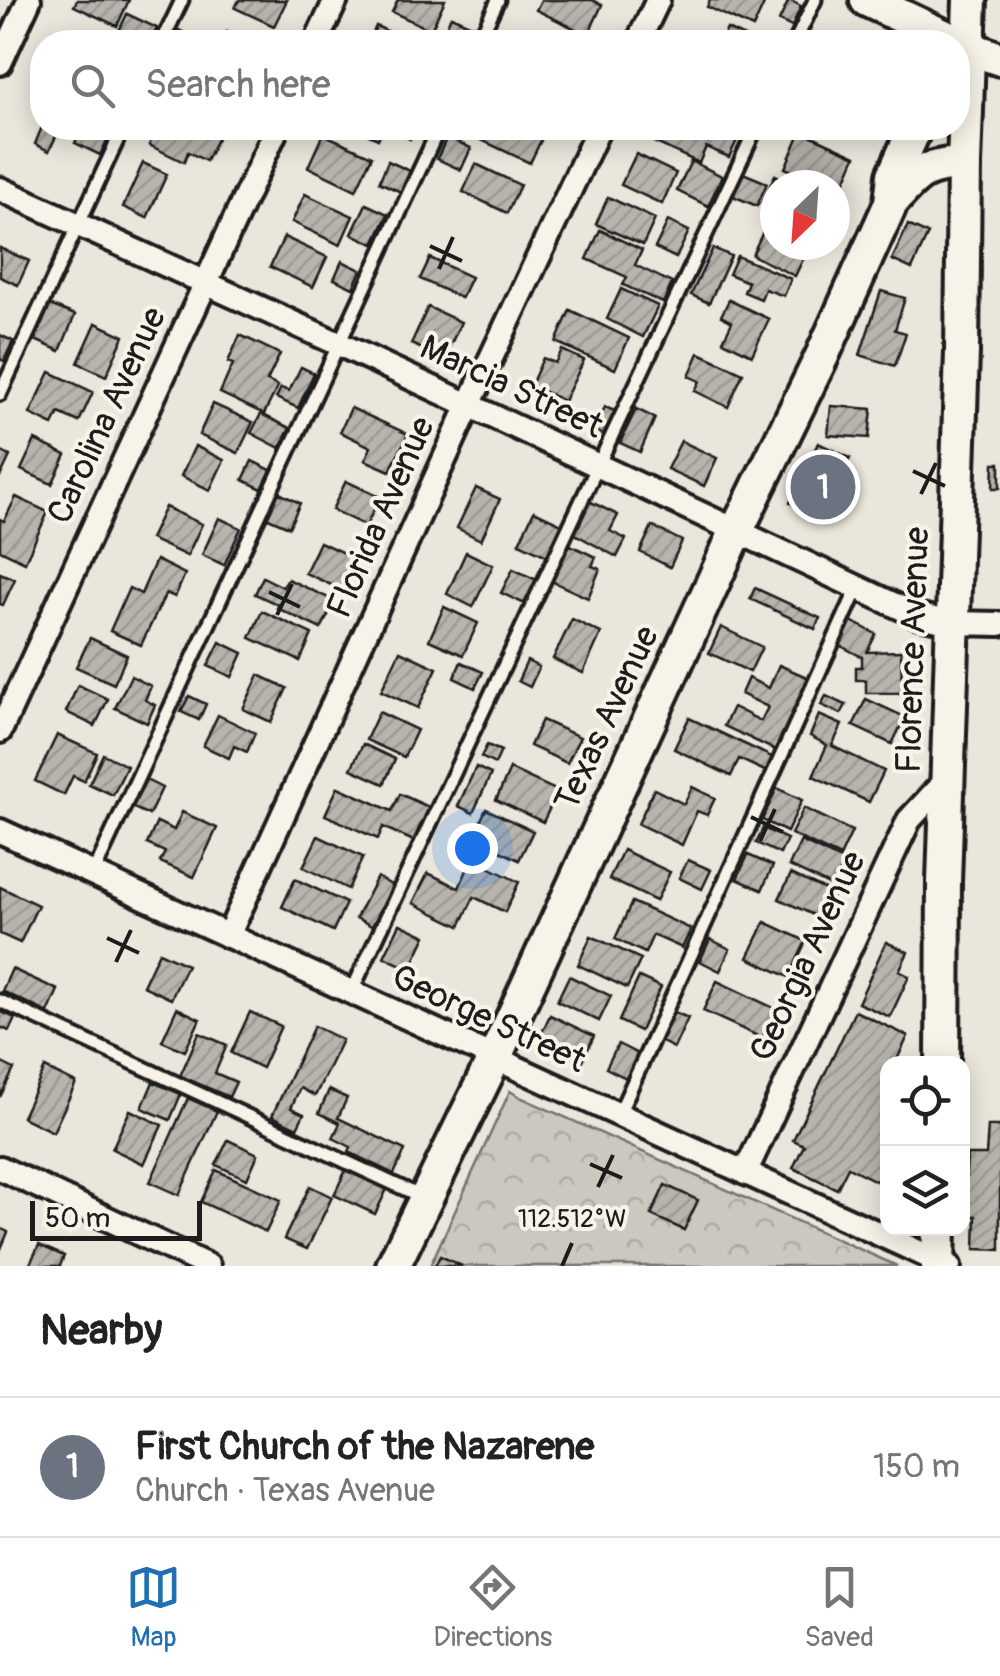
<!DOCTYPE html>
<meta charset="utf-8">
<style>
body{margin:0;font-family:Pangolin,sans-serif;background:#f6f6f6;color:#222}
.controls{position:absolute;right:30px;bottom:30px;display:grid;overflow:hidden;border-radius:20px;box-shadow:0 5px 25px #0003}
.controls button{width:90px;height:90px;display:grid;place-items:center;padding:0;border:0;border-bottom:2px solid #e0e0e0;background:#fff;color:#222;font:50px sans-serif}
.compass{position:absolute;left:760px;top:170px;width:90px;height:90px;border-radius:50%;background:#fff;box-shadow:0 5px 25px #0003;rotate:205deg}
.scale{position:absolute;left:30px;bottom:25px;width:172px;box-sizing:border-box;padding-left:10px;border:5px solid #1c1c1c;border-top:0;font-size:28px;line-height:35px;white-space:nowrap;color:#1c1c1c;-webkit-text-stroke:8px #f7f3e8;paint-order:stroke}
.you{position:absolute;left:472px;top:848px;width:35px;height:35px;margin:-25px;border:8px solid #fff;border-radius:50%;background:#1a73e8;box-shadow:0 0 0 15px #1a73e833}
.badge{display:grid;place-items:center;width:65px;height:65px;border-radius:50%;background:#1f6fb2;color:#fff;font-size:32px;font-weight:700}
.pin{position:absolute;translate:-50% -50%;border:5px solid #fff;box-shadow:0 2px 10px #0006}
.list{margin:0;padding:0;list-style:none}
h2{display:flex;justify-content:space-between;align-items:center;height:130px;margin:0;padding:0 40px;font-size:42px}
h2 small{font-size:32px;font-weight:400;color:#767676}
.list li{display:grid;grid-template-columns:65px 1fr auto;gap:30px;align-items:center;box-sizing:border-box;height:140px;padding:0 40px;border-top:2px solid #e0e0e0}
.list b{display:block;font-size:38px;white-space:nowrap}
.list p{margin:0;font-size:32px;white-space:nowrap;color:#767676}
.list em{font-size:32px;font-style:normal;color:#767676}
.icon{flex:none;width:55px;height:55px;fill:none;stroke:currentColor;stroke-width:2;stroke-linecap:round;stroke-linejoin:round}
.map{position:relative;flex:none;width:1000px;height:1266px;overflow:hidden}
.search{position:absolute;background:#fff;box-shadow:0 5px 25px #0003;left:30px;right:30px;top:30px;height:110px;display:flex;align-items:center;gap:25px;box-sizing:border-box;padding:0 35px;border-radius:40px;color:#767676;font-size:38px}
.sheet{height:270px;background:#fff}
nav{display:flex;justify-content:space-around;align-items:center;box-sizing:border-box;height:140px;border-top:2px solid #e0e0e0;background:#fff;font-size:28px;color:#767676}
nav a{display:grid;justify-items:center;gap:5px}
nav .on{color:#1f6fb2}
.map>svg:first-child{display:block}
.forest{fill:url(#forest-crowns);stroke:#74726e;stroke-width:2.5}
.building{fill:url(#building-hatch);stroke:#1c1c1c;stroke-width:2.5}
.lines{fill:none;stroke-linecap:round;stroke-linejoin:round}
.lane-casing{stroke:#1c1c1c;stroke-width:19}
.street-casing{stroke:#1c1c1c;stroke-width:30}
.secondary-casing{stroke:#1c1c1c;stroke-width:40}
.lane{stroke:#f7f3e8;stroke-width:11}
.street{stroke:#f7f3e8;stroke-width:22}
.secondary{stroke:#f7f3e8;stroke-width:32}
.ticks{fill:none;stroke:#1c1c1c;stroke-width:4}
.labels{text-anchor:middle;stroke-width:8;stroke-linejoin:round;paint-order:stroke}
.street-label{font-size:35px;fill:#1c1c1c;stroke:#f7f3e8}
.ticks-label{font-size:25px;text-anchor:middle;fill:#1c1c1c;stroke:#f7f3e8;stroke-width:8;stroke-linejoin:round;paint-order:stroke}
</style>
<div class="map">
<svg width="1000" height="1266" viewBox="0 0 1000 1266">
<defs>
<pattern id="forest-crowns" width="20" height="18" patternUnits="userSpaceOnUse" patternTransform="scale(2.5)"><rect width="20" height="18" fill="#ccc8c0"/><path d="M2 6a3 3 0 1 1 6 0M12 15a3 3 0 1 1 6 0" fill="none" stroke="#afaba4"/></pattern>
<pattern id="building-hatch" width="6" height="6" patternUnits="userSpaceOnUse" patternTransform="scale(2.5)"><rect width="6" height="6" fill="#b6b4ac"/><path d="M-1 1l2-2M0 6l6-6M5 7l2-2" fill="none" stroke="#9c9a93"/></pattern>
</defs>
<rect width="100%" height="100%" fill="#eae6dc"/>
<filter id="ink" filterUnits="userSpaceOnUse"><feTurbulence type="fractalNoise" baseFrequency=".01" numOctaves="2"/><feDisplacementMap in="SourceGraphic" scale="20" xChannelSelector="R" yChannelSelector="G"/><feConvolveMatrix kernelMatrix="1 2 1 2 8 2 1 2 1" color-interpolation-filters="sRGB"/></filter>
<g filter="url(#ink)">
<path class="forest" d="M510,1091L522,1098L897,1266H430Z"/>
<g class="building">
<path d="M77,0H129L117,26L74,6Z"/>
<path d="M239,0H287L274,26L235,8Z"/>
<path d="M398,0H445L431,30L392,12Z"/>
<path d="M541,0H592L602,5L588,35L536,10Z"/>
<path d="M710,0H756L764,4L753,28L707,7Z"/>
<path d="M789,0L801,6L792,27L779,21Z"/>
<path d="M127,14L157,28L150,42H137L118,33Z"/>
<path d="M451,16L476,27L469,42H439Z"/>
<path d="M376,26L411,42H369Z"/>
<path d="M174,28L200,40L199,42H168Z"/>
<path d="M727,29L755,42H721Z"/>
<path d="M227,32L249,42H222Z"/>
<path d="M536,34L555,42H532Z"/>
<path d="M42,127L60,128L49,151L35,144Z"/>
<path d="M82,128H113L100,155L75,143Z"/>
<path d="M157,128H175L182,131L184,128L222,129L206,161L188,152L184,162L149,145Z"/>
<path d="M353,128H383L378,139Z"/>
<path d="M387,128H415L410,139Z"/>
<path d="M482,128H530L544,134L530,163L477,138Z"/>
<path d="M648,128H699L695,136L708,142L715,128H725L740,134L729,157L706,147L699,163L643,137Z"/>
<path d="M801,131L856,156L840,193L835,191V185H822L785,168Z"/>
<path d="M323,134L372,156L356,190L308,167Z"/>
<path d="M447,137L471,148L461,170L437,159Z"/>
<path d="M636,154L676,173L662,204L621,185Z"/>
<path d="M388,161L410,171L401,192L379,182Z"/>
<path d="M691,161L722,176L708,206L677,191Z"/>
<path d="M143,163L167,174L147,218L123,207Z"/>
<path d="M476,164L520,185L507,213L463,192Z"/>
<path d="M743,173L767,183L757,206L733,196Z"/>
<path d="M775,175L794,184L795,181L804,185H775V210L762,203Z"/>
<path d="M305,194L353,216L340,245L292,222Z"/>
<path d="M608,197L655,219L643,245L596,224Z"/>
<path d="M366,204L388,214L374,244L352,234Z"/>
<path d="M668,221L689,231L676,258L655,248Z"/>
<path d="M908,225L928,234L912,269L892,260Z"/>
<path d="M600,230L642,250L635,265L672,283L663,303L623,285L627,277L587,259Z"/>
<path d="M763,232L775,238V245H790L806,253L795,276L752,255Z"/>
<path d="M284,237L327,257L313,287L270,267Z"/>
<path d="M0,248L29,261L18,285L0,277Z"/>
<path d="M713,248L731,256L709,303L691,295Z"/>
<path d="M737,256L791,279L784,296L765,289L761,299L744,292L748,282L729,274Z"/>
<path d="M430,258L471,277L461,298L420,279Z"/>
<path d="M342,261L361,270L353,288L334,279Z"/>
<path d="M621,289L658,306L643,337L607,319Z"/>
<path d="M881,291L905,298L895,330L906,333L895,366L860,355Z"/>
<path d="M729,300L769,319L752,355L723,341L732,322L721,316Z"/>
<path d="M50,305L75,315L60,351L35,340Z"/>
<path d="M428,307L461,322L444,359L411,344Z"/>
<path d="M570,310L629,338L615,369L556,342Z"/>
<path d="M96,323L124,336L106,376L78,363Z"/>
<path d="M0,335L13,341L4,361L0,359Z"/>
<path d="M240,335L280,354L267,381L278,386L264,414L220,393L233,364L228,362Z"/>
<path d="M562,350L584,360L564,401L531,385L543,358L555,363Z"/>
<path d="M699,353L743,373L728,407L695,391L700,381L689,376Z"/>
<path d="M301,367L314,373L298,408L276,398L281,388L289,391Z"/>
<path d="M50,372L93,392L79,422L59,413L53,425L30,414Z"/>
<path d="M213,404L253,422L238,453L199,435Z"/>
<path d="M831,406L872,409L869,438L828,435Z"/>
<path d="M605,407L617,412L606,436L594,430Z"/>
<path d="M351,408L408,434L390,471L365,460L371,447L340,432Z"/>
<path d="M636,409L655,418L640,452L620,443Z"/>
<path d="M261,414L290,428L280,448L251,433Z"/>
<path d="M35,440L66,455L52,484L21,470Z"/>
<path d="M681,441L717,458L704,486L667,469Z"/>
<path d="M818,443L850,458L832,496L840,500L830,522L790,503Z"/>
<path d="M195,446L224,460L210,490L181,476Z"/>
<path d="M0,451L10,456L0,477Z"/>
<path d="M252,461L271,470L262,489L243,480Z"/>
<path d="M994,463H1000V488H993Z"/>
<path d="M346,481L380,497L366,526L332,510Z"/>
<path d="M476,488L500,499L481,540L457,528Z"/>
<path d="M277,492L300,503L289,527L266,517Z"/>
<path d="M16,497L48,512L25,562L0,550V519L4,521Z"/>
<path d="M589,501L618,515L610,531L626,539L617,557L573,533Z"/>
<path d="M165,507L202,524L187,556L150,539Z"/>
<path d="M534,511L562,524L547,556L519,543Z"/>
<path d="M219,518L241,528L224,565L202,555Z"/>
<path d="M652,526L682,541L670,567L640,552Z"/>
<path d="M320,542L354,558L340,589L305,573Z"/>
<path d="M568,544L596,557L592,566L600,569L588,598L551,581Z"/>
<path d="M466,552L493,565L473,607L447,594Z"/>
<path d="M156,560L185,574L175,597L166,593L141,645L110,631L129,588L141,594Z"/>
<path d="M513,569L537,580L525,604L501,593Z"/>
<path d="M0,573L15,579L3,605L0,604Z"/>
<path d="M263,577L283,587L288,579L335,601L321,629L277,608L279,605L255,594Z"/>
<path d="M755,588L820,618L815,629L750,599Z"/>
<path d="M444,607L478,623L463,655L429,640Z"/>
<path d="M262,611L312,634L300,661L250,638Z"/>
<path d="M572,619L601,633L583,673L553,659Z"/>
<path d="M851,621L876,634L867,652L901,651L902,693H866V680H856V667H862V657L839,645Z"/>
<path d="M721,627L762,647L750,672L709,653Z"/>
<path d="M90,638L127,655L114,684L76,667Z"/>
<path d="M220,642L243,653L232,677L208,666Z"/>
<path d="M400,651L437,668L418,708L381,691Z"/>
<path d="M527,661L539,667L530,687L518,681Z"/>
<path d="M461,662L483,672L475,688L454,678Z"/>
<path d="M779,665L809,678L775,750L724,726L733,707L761,721L768,707L741,694L748,678L769,688Z"/>
<path d="M259,675L287,688L271,722L243,709Z"/>
<path d="M131,676L151,686L145,700L155,705L147,723L115,708Z"/>
<path d="M78,685L108,699L95,726L66,712Z"/>
<path d="M189,696L206,704L199,720L181,712Z"/>
<path d="M826,696L846,705L841,714L821,705Z"/>
<path d="M866,699L905,717L892,744L853,726Z"/>
<path d="M379,712L417,730L404,757L366,740Z"/>
<path d="M218,715L255,733L247,752L234,746L229,758L203,746Z"/>
<path d="M819,715L842,725L832,746L884,771L869,802L813,776L827,745L810,736Z"/>
<path d="M689,718L774,758L767,772L739,759L731,776L674,749Z"/>
<path d="M542,720L580,737L567,763L530,746Z"/>
<path d="M57,735L97,753L84,781L73,776L64,795L35,781Z"/>
<path d="M363,744L395,759L384,784L351,769Z"/>
<path d="M487,745L501,751L495,764L481,757Z"/>
<path d="M103,754L127,766L113,795L89,784Z"/>
<path d="M476,767L491,774L473,813L458,806Z"/>
<path d="M510,769L558,791L543,822L496,800Z"/>
<path d="M142,778L162,788L149,815L129,806Z"/>
<path d="M338,787L392,811L400,794L433,809L418,843L383,827L378,839L325,815Z"/>
<path d="M692,787L715,798L707,815L697,811L682,845L638,824L654,789L684,804Z"/>
<path d="M777,788L802,800L787,832L762,820Z"/>
<path d="M804,808L852,831L840,857L791,834Z"/>
<path d="M486,809L533,831L519,860L473,838Z"/>
<path d="M182,812L217,828L194,877L160,862L165,852L147,844L157,822L174,830Z"/>
<path d="M763,828L787,839L780,854L756,843Z"/>
<path d="M318,836L363,857L348,889L303,867Z"/>
<path d="M801,841L845,862L833,887L789,866Z"/>
<path d="M623,850L670,872L656,901L609,879Z"/>
<path d="M748,855L773,866L762,890L737,879Z"/>
<path d="M472,859L519,882L505,912L474,897L460,926L413,903L428,873L459,888Z"/>
<path d="M688,860L711,870L702,889L679,878Z"/>
<path d="M791,874L834,894L822,919L779,899Z"/>
<path d="M377,877L393,886L372,926L356,918Z"/>
<path d="M295,879L346,903L333,931L282,907Z"/>
<path d="M0,887L38,905L20,943L0,934Z"/>
<path d="M632,902L691,929L682,948L653,935L645,953L615,939Z"/>
<path d="M765,922L806,941L789,977L748,958Z"/>
<path d="M400,924L426,936L410,969L384,957Z"/>
<path d="M591,936L641,959L627,988L578,965Z"/>
<path d="M710,939L730,949L720,971L700,961Z"/>
<path d="M886,942L908,952L899,971L909,976L890,1017L858,1003Z"/>
<path d="M159,952L187,965L171,999L143,986Z"/>
<path d="M12,969L58,990L48,1013L2,991Z"/>
<path d="M569,976L611,996L599,1021L557,1001Z"/>
<path d="M639,977L661,987L640,1031L619,1021Z"/>
<path d="M717,981L776,1009L762,1038L703,1011Z"/>
<path d="M177,1008L200,1019L185,1051L162,1041Z"/>
<path d="M0,1011L15,1018L9,1031L0,1027Z"/>
<path d="M855,1011L908,1036L895,1064H888V1162L878,1182L848,1167L837,1189L793,1168L804,1145L793,1140Z"/>
<path d="M250,1012L281,1026L262,1068L231,1053Z"/>
<path d="M674,1012L688,1018L674,1048L660,1041Z"/>
<path d="M550,1015L594,1036L582,1062L538,1041Z"/>
<path d="M314,1026L342,1040L315,1096L300,1088L291,1108L304,1114L297,1128L272,1116Z"/>
<path d="M199,1033L227,1045L215,1073L236,1082L229,1097L180,1076Z"/>
<path d="M618,1044L638,1054L626,1078L606,1068Z"/>
<path d="M0,1062L14,1069L0,1097Z"/>
<path d="M45,1068L76,1083L53,1132L22,1117Z"/>
<path d="M153,1082L181,1094L170,1120L142,1108Z"/>
<path d="M329,1090L347,1098L338,1118L405,1150L394,1174L349,1152L351,1147L333,1138L340,1123L319,1113Z"/>
<path d="M188,1098L217,1111L179,1195L150,1182Z"/>
<path d="M130,1110L162,1125L144,1164L112,1149Z"/>
<path d="M988,1126H1000V1250L975,1249L976,1216H964L967,1155H986Z"/>
<path d="M228,1140L258,1154L247,1179L216,1165Z"/>
<path d="M216,1170L281,1200L266,1232L201,1202Z"/>
<path d="M346,1170L387,1189L375,1214L334,1195Z"/>
<path d="M665,1185L698,1200L684,1230L651,1215Z"/>
<path d="M310,1186L332,1197L307,1249L284,1239Z"/>
<path d="M0,1228L8,1232L0,1251Z"/>
<path d="M39,1245L64,1256L60,1266H29Z"/>
<path d="M440,1256L462,1266H435Z"/>
</g>
<g class="lines">
<defs>
<g id="lane">
<path d="M162,42L182,0"/>
<path d="M478,42L498,0"/>
<path d="M795,42L815,0"/>
<path d="M0,394L123,128"/>
<path d="M93,874L439,128"/>
<path d="M351,993L756,128"/>
<path d="M0,1001L422,1197"/>
<path d="M618,1116L858,587"/>
</g>
<g id="street">
<path d="M316,42L336,0"/>
<path d="M638,42L658,0"/>
<path d="M0,63L29,0"/>
<path d="M0,189L339,344L916,615L952,623L1000,624"/>
<path d="M0,731L277,128"/>
<path d="M0,831L949,1266"/>
<path d="M228,936L469,405L599,128"/>
<path d="M0,1168L208,1266"/>
<path d="M745,1173L909,820L948,778"/>
</g>
<g id="secondary">
<path d="M867,0L969,48L1000,59"/>
<path d="M891,203L894,175L915,128"/>
<path d="M943,1064L944,882L962,352L964,164L970,0"/>
<path d="M393,1266L494,1059L737,530L822,356L891,203C916,174 924,165 964,164"/>
<path d="M938,1266L939,1228"/>
</g>
</defs>
<use href="#lane" class="lane-casing"/>
<use href="#street" class="street-casing"/>
<use href="#secondary" class="secondary-casing"/>
<use href="#lane" class="lane"/>
<use href="#street" class="street"/>
<use href="#secondary" class="secondary"/>
</g>
</g>
<path class="ticks" d="M430,246L462,261M439,269L453,237M913,471L945,486M921,494L936,463M269,592L300,607M277,615L292,584M751,817L783,832M760,841L775,809M107,938L139,953M116,962L131,930M590,1164L622,1178M598,1187L613,1155M562,1266L572,1243"/>
<g class="labels">
<g class="street-label">
<text transform="translate(512 386) rotate(25)" y="12">Marcia Street</text>
<text transform="translate(106 415) rotate(-65)" y="12">Carolina Avenue</text>
<text transform="translate(380 517) rotate(-66)" y="12">Florida Avenue</text>
<text transform="translate(912 650) rotate(-88)" y="12">Florence Avenue</text>
<text transform="translate(606 718) rotate(-65)" y="12">Texas Avenue</text>
<text transform="translate(807 956) rotate(-65)" y="12">Georgia Avenue</text>
<text transform="translate(489 1018) rotate(25)" y="12">George Street</text>
</g>
</g>
<g class="ticks-label">
<text x="572" y="1227">112.512°W</text>
</g>
</svg>
<div class="controls">
<button><svg class="icon" aria-label="locate" viewBox="0 0 24 24"><circle cx="12" cy="12" r="6"/><path d="M12 2v4M12 18v4M2 12h4M18 12h4"/></svg></button>
<button><svg class="icon" aria-label="layers" viewBox="0 0 24 24"><path d="M12 4l9 5-9 5-9-5zM3 14l9 5 9-5"/></svg></button>
</div>
<svg class="compass" viewBox="-18 -18 36 36"><path d="M0-13l5 13h-10z" fill="#e53935"/><path d="M0 13l5-13h-10z" fill="#767676"/></svg>
<div class="scale">50 m</div>
<div class="you"></div>
<div class="pin badge" style="left:823px;top:487px;background:#6b7280">1</div>
<div class="search"><svg class="icon" aria-label="search" viewBox="0 0 24 24"><circle cx="10" cy="10" r="6"/><path d="M15 15l6 6"/></svg>Search here</div>
</div>
<section class="sheet">
<h2>Nearby<small></small></h2>
<ul class="list">
<li><span class="badge" style="background:#6b7280">1</span><div><b>First Church of the Nazarene</b><p>Church · Texas Avenue</p></div><em>150 m</em></li>
</ul>
</section>
<nav>
<a class="on"><svg class="icon" aria-label="map" viewBox="0 0 24 24"><path d="M3 6l6-2 6 2 6-2v14l-6 2-6-2-6 2zM9 4v14M15 6v14"/></svg>Map</a>
<a><svg class="icon" aria-label="directions" viewBox="0 0 24 24"><path d="M12 3l9 9-9 9-9-9zM9 14v-3h6M13 9l2 2-2 2"/></svg>Directions</a>
<a><svg class="icon" aria-label="saved" viewBox="0 0 24 24"><path d="M7 4h10v16l-5-4-5 4z"/></svg>Saved</a>
</nav>
